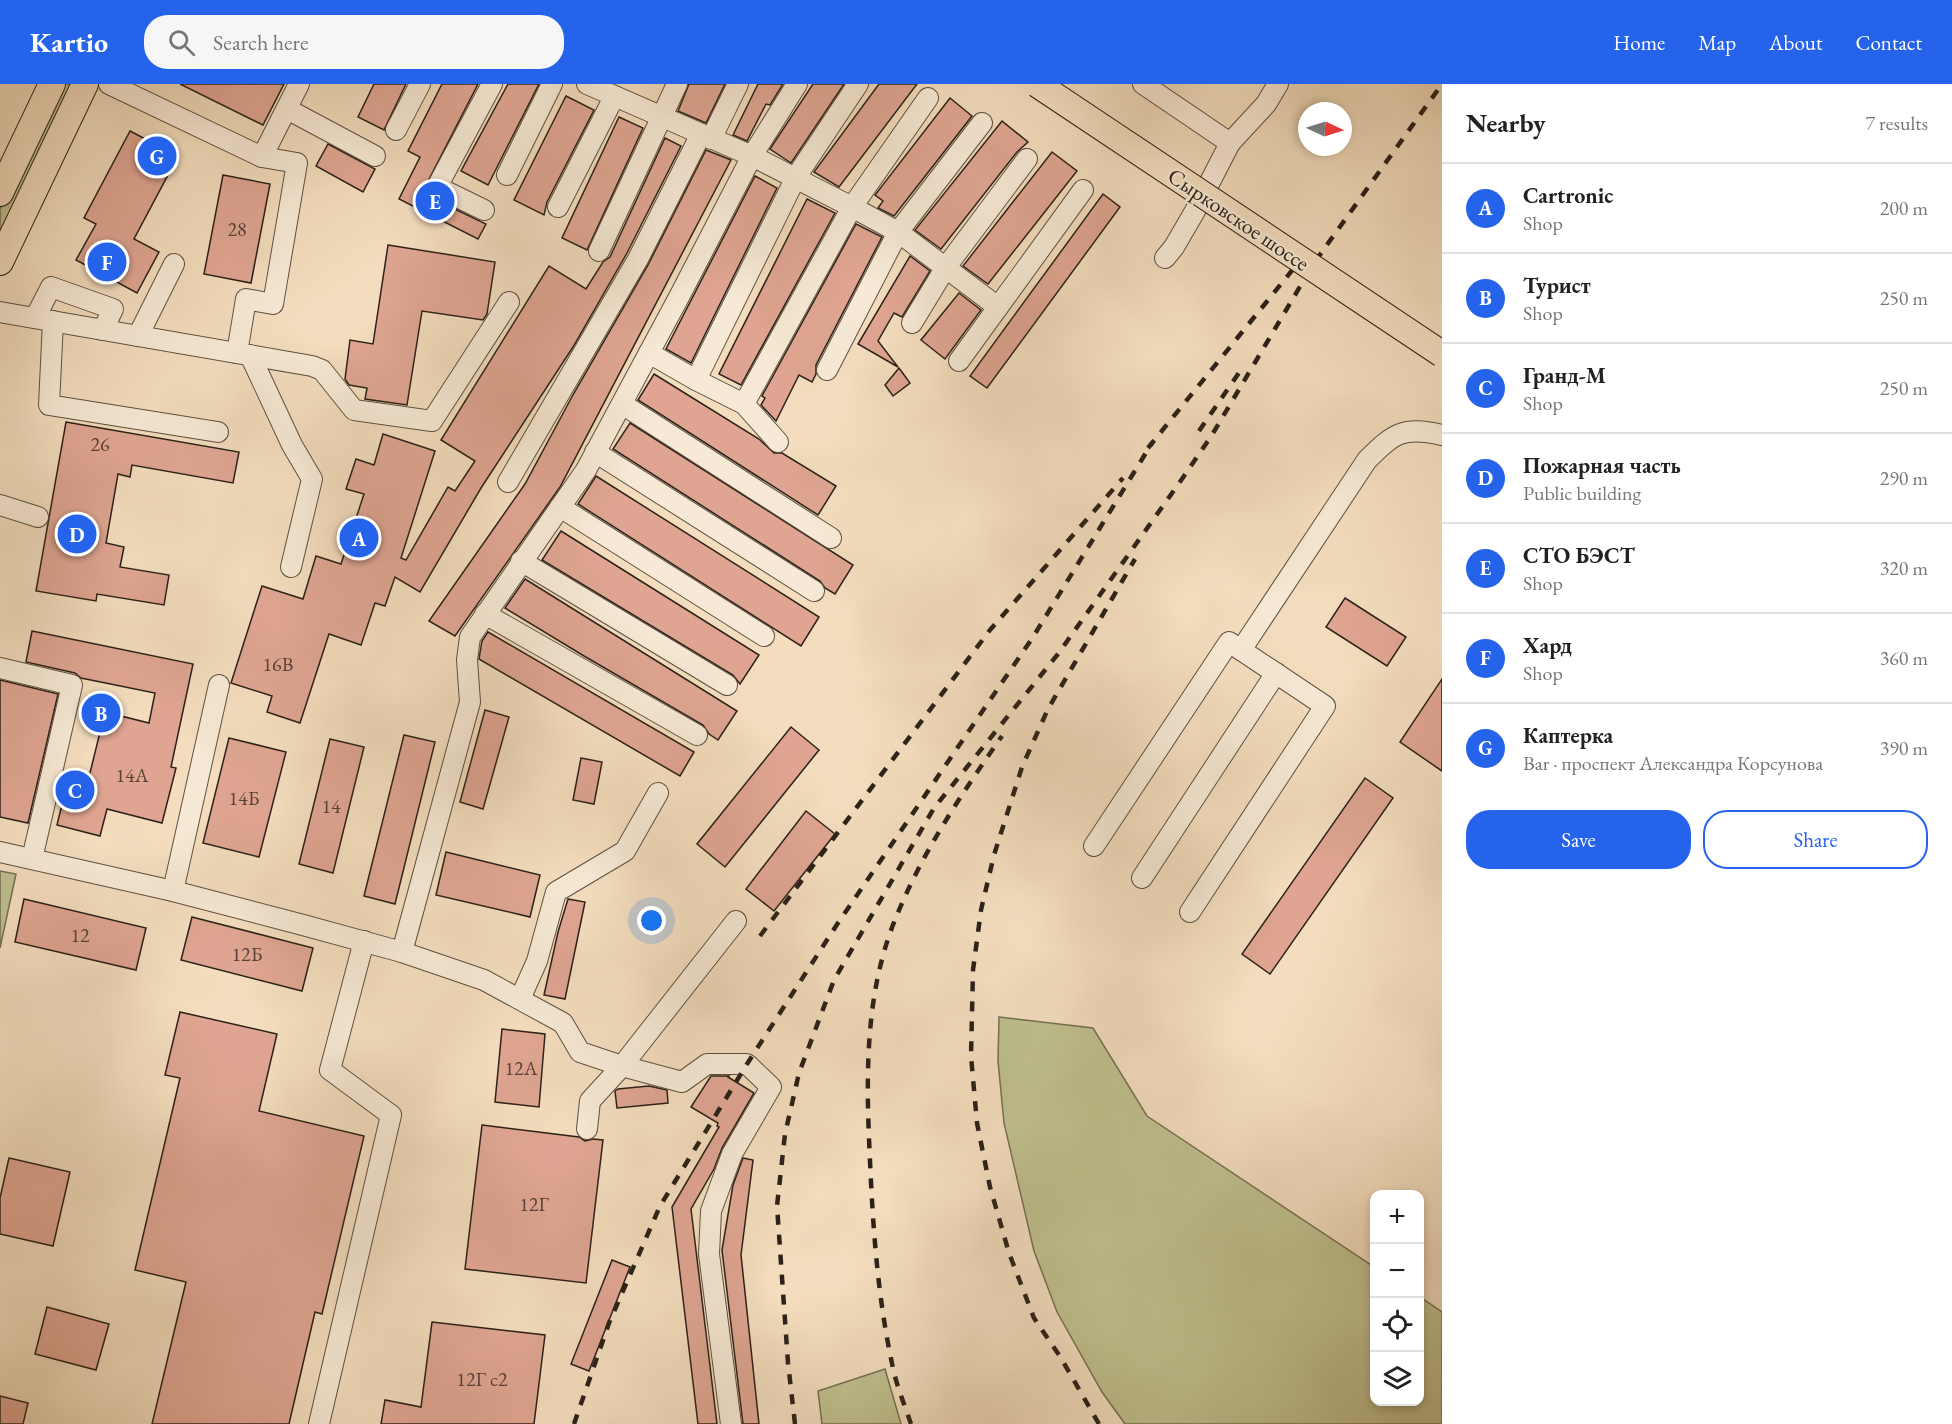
<!DOCTYPE html>
<meta charset="utf-8">
<style>
body{margin:0;font-family:"EB Garamond",serif;background:#f6f6f6;color:#222}
.controls{position:absolute;right:18px;bottom:18px;display:grid;overflow:hidden;border-radius:12px;box-shadow:0 3px 9px #0003}
.controls button{width:54px;height:54px;display:grid;place-items:center;padding:0;border:0;border-bottom:2px solid #e0e0e0;background:#fff;color:#222;font:30px sans-serif}
.compass{position:absolute;left:1298px;top:18px;width:54px;height:54px;border-radius:50%;background:#fff;box-shadow:0 3px 9px #0003;rotate:94deg}
.you{position:absolute;left:652px;top:837px;width:21px;height:21px;margin:-15px;border:4px solid #fff;border-radius:50%;background:#1a73e8;box-shadow:0 0 0 9px #1a73e833}
.badge{display:grid;place-items:center;width:39px;height:39px;border-radius:50%;background:#2563eb;color:#fff;font-size:20px;font-weight:700}
.pin{position:absolute;translate:-50% -50%;border:3px solid #fff;box-shadow:0 2px 6px #0006}
.list{margin:0;padding:0;list-style:none}
h2{display:flex;justify-content:space-between;align-items:center;height:78px;margin:0;padding:0 24px;font-size:26px}
h2 small{font-size:20px;font-weight:400;color:#767676}
.list li{display:grid;grid-template-columns:39px 1fr auto;gap:18px;align-items:center;box-sizing:border-box;height:90px;padding:0 24px;border-top:2px solid #e0e0e0}
.list b{display:block;font-size:22px;white-space:nowrap}
.list p{margin:0;font-size:20px;white-space:nowrap;color:#767676}
.list em{font-size:20px;font-style:normal;color:#767676}
.actions{display:flex;gap:12px;padding:18px 24px}
.actions a{flex:1;padding:14px 0;border:2px solid #2563eb;border-radius:24px;text-align:center;font-size:21px;color:#2563eb}
.actions .main{background:#2563eb;color:#fff}
.icon{flex:none;width:33px;height:33px;fill:none;stroke:currentColor;stroke-width:2;stroke-linecap:round;stroke-linejoin:round}
.map{position:relative;flex:none;width:1442px;height:1340px;overflow:hidden}
header{display:flex;align-items:center;gap:36px;box-sizing:border-box;height:84px;padding:0 30px;background:#2563eb;color:#fff}
header strong{font-size:28px}
nav{display:flex;gap:33px;margin-inline-start:auto;font-size:21px}
.search{width:420px;height:54px;background:#f6f6f6;display:flex;align-items:center;gap:15px;box-sizing:border-box;padding:0 21px;border-radius:24px;color:#767676;font-size:22px}
main{display:flex}
aside{flex:1;background:#fff}
.map>svg:first-child{display:block}
.green{fill:#bfbf8e;stroke:#757053;stroke-width:1.5}
.building{fill:#dfa592;stroke:#2b2118;stroke-width:1.5}
.lines{fill:none;stroke-linecap:round;stroke-linejoin:round}
.minor-casing{stroke:#5d5042;stroke-width:22}
.major-casing{stroke:#2b2118;stroke-width:28}
.minor{stroke:#f7e9d5;stroke-width:20}
.major{stroke:#f3ddbe;stroke-width:26}
.rail{stroke:#2b2118;stroke-width:4.5;stroke-dasharray:10 10;stroke-linecap:butt}
.major-bridge-casing{stroke:#2b2118;stroke-width:28;stroke-linecap:butt}
.major-bridge{stroke:#f3ddbe;stroke-width:26}
.labels{text-anchor:middle;stroke-width:4.5;stroke-linejoin:round;paint-order:stroke}
.number-label{font-size:20px;fill:#584236}
.street-label{font-size:22px;fill:#2b2118;stroke:#f7e9d5}
</style>
<header>
<strong>Kartio</strong>
<div class="search"><svg class="icon" aria-label="search" viewBox="0 0 24 24"><circle cx="10" cy="10" r="6"/><path d="M15 15l6 6"/></svg>Search here</div>
<nav><a>Home</a><a>Map</a><a>About</a><a>Contact</a></nav>
</header>
<main>
<div class="map">
<svg width="1442" height="1340" viewBox="0 0 1442 1340">
<rect width="100%" height="100%" fill="#f3ddbe"/>
<filter id="stains"><feTurbulence type="fractalNoise" baseFrequency=".00333" numOctaves="4"/><feColorMatrix values="0 0 0 0 .2 0 0 0 0 .09 0 0 0 0 .02 0 0 0 .5 -.17"/></filter>
<radialGradient id="worn" r=".72"><stop offset=".6" stop-color="#630" stop-opacity="0"/><stop offset="1" stop-color="#630" stop-opacity=".3"/></radialGradient>
<g class="green">
<path d="M61,0H75L0,158V125Z"/>
<path d="M0,787L16,790L0,864Z"/>
<path d="M999,933L1093,944L1147,1032L1374,1183V1318H1420V1213L1442,1228V1340H1125L1102,1308L1057,1228L1034,1167L1004,1039L998,977Z"/>
<path d="M885,1285L901,1340H822L818,1307Z"/>
</g>
<g class="building">
<path d="M180,0H284L263,41Z"/>
<path d="M374,0H406L384,46L358,33Z"/>
<path d="M442,0H478L423,107L432,114L486,140L478,155L399,115L420,73L408,67Z"/>
<path d="M508,0H539L488,101L461,87Z"/>
<path d="M689,0H725L706,39L678,27Z"/>
<path d="M758,0H783L770,21L766,20L747,57L733,51Z"/>
<path d="M813,0H844L791,79L770,65Z"/>
<path d="M879,0H917L839,103L814,88Z"/>
<path d="M566,12L594,26L547,118L544,131L514,116Z"/>
<path d="M950,14L972,32L894,132L878,124L883,117L875,111Z"/>
<path d="M619,33L643,44L587,166L562,154Z"/>
<path d="M1002,37L1028,58L1017,68L941,165L915,146Z"/>
<path d="M130,47L178,72L134,155L159,168L137,209L76,176L96,140L84,134Z"/>
<path d="M665,54L681,62L627,169L573,263L481,404L420,508L395,493L385,522L375,519L361,561L329,550L300,639L267,628L272,612L231,599L262,502L303,515L316,472L341,480L364,410L346,405L356,375L374,381L383,350L435,367L401,474L406,476L448,403L455,407L475,377L441,356L549,182L586,205L603,178L610,173Z"/>
<path d="M328,60L375,85L363,108L316,82Z"/>
<path d="M706,66L731,76L560,403L455,552L429,537L525,400L574,309L648,181Z"/>
<path d="M1052,68L1077,87L988,200L963,182Z"/>
<path d="M223,91L270,100L251,199L204,190Z"/>
<path d="M755,92L777,104L691,279L666,265Z"/>
<path d="M1103,110L1120,123L987,304L970,292Z"/>
<path d="M807,115L835,129L741,301L719,290Z"/>
<path d="M856,140L882,153L816,281V290L812,298L799,291L776,337L761,321L765,314L762,312Z"/>
<path d="M388,161L495,178L487,230L483,236L422,227L407,321L365,315L367,304L349,301L345,295L350,256L373,260Z"/>
<path d="M910,172L930,187L902,233L894,229L878,257L898,283L858,260Z"/>
<path d="M959,209L981,226L945,275L921,256Z"/>
<path d="M899,284L910,299L893,312L885,301Z"/>
<path d="M654,290L759,355L774,369H782L836,402L818,431L638,316Z"/>
<path d="M66,338L239,368L233,399L132,381L130,393L118,390L106,459L124,463L120,483L169,491L164,521L97,510L96,517L36,507Z"/>
<path d="M630,339L853,481L835,510L825,504L820,497L613,365Z"/>
<path d="M596,392L819,533L801,562L578,420Z"/>
<path d="M561,447L759,571L740,600L733,591L542,476Z"/>
<path d="M525,495L737,627L718,656L709,650L703,641L584,572L505,524Z"/>
<path d="M1345,514L1406,553L1387,582L1326,543Z"/>
<path d="M32,547L193,580L171,683L176,684L162,739L107,725L100,752L57,741L70,688L89,693L105,628L149,639L155,609L81,594L75,589L26,578Z"/>
<path d="M488,548L694,668L680,692L479,575L482,557Z"/>
<path d="M1442,595V687L1400,658Z"/>
<path d="M0,596L58,610L28,739L0,733Z"/>
<path d="M485,626L509,633L483,725L460,718Z"/>
<path d="M791,643L819,666L725,783L697,760Z"/>
<path d="M404,651L435,658L395,820L364,812Z"/>
<path d="M229,654L286,668L259,773L203,759Z"/>
<path d="M330,655L364,663L333,789L299,780Z"/>
<path d="M581,674L602,678L594,720L573,716Z"/>
<path d="M1365,694L1393,714L1270,890L1242,870Z"/>
<path d="M806,727L835,750L774,827L746,805Z"/>
<path d="M446,768L540,791L530,833L436,811Z"/>
<path d="M24,815L146,844L136,886L15,858Z"/>
<path d="M568,815L585,818L565,915L544,911L558,848Z"/>
<path d="M192,833L313,864L302,907L181,876Z"/>
<path d="M180,928L277,950L259,1027L364,1052L322,1230L315,1228L289,1340H152L186,1198L135,1186L180,994L165,991Z"/>
<path d="M502,945L545,950L539,1023L495,1018Z"/>
<path d="M711,992H729L728,993L754,1009L722,1064L714,1085L691,1125L717,1340H698L672,1123L719,1043L717,1042L718,1039L691,1023Z"/>
<path d="M649,1002L667,1006L668,1019L617,1024L615,1007L618,1005Z"/>
<path d="M482,1041L579,1053L585,1057L593,1055L603,1056L586,1199L465,1185Z"/>
<path d="M9,1074L70,1088L53,1162L0,1150V1114Z"/>
<path d="M743,1074L753,1076L741,1171L759,1340H743L722,1166L733,1101Z"/>
<path d="M612,1176L630,1183L589,1287L571,1280Z"/>
<path d="M47,1223L109,1240L96,1286L35,1270Z"/>
<path d="M432,1238L545,1251L534,1340H381L385,1316L421,1323Z"/>
<path d="M0,1312L28,1319L23,1340H0Z"/>
</g>
<g class="lines">
<defs>
<g id="minor">
<path d="M109,0L262,73L299,0"/>
<path d="M587,0L752,72L852,123L898,148L998,223"/>
<path d="M1143,0L1230,59"/>
<path d="M287,25L375,72"/>
<path d="M396,46L420,0"/>
<path d="M711,55L738,0"/>
<path d="M507,91L552,0"/>
<path d="M558,123L614,13"/>
<path d="M484,126L437,103L492,0"/>
<path d="M599,167L677,0"/>
<path d="M1165,174L1174,163L1195,127L1230,59L1266,20L1278,0"/>
<path d="M0,228L312,282L322,286L354,326L432,337L509,218"/>
<path d="M35,234L51,203L113,225L103,246"/>
<path d="M53,237L49,321L218,348"/>
<path d="M912,239L946,183L1027,75"/>
<path d="M138,252L174,180"/>
<path d="M237,269L246,215L273,220L297,79L262,73"/>
<path d="M649,269L696,296L744,320L778,358"/>
<path d="M250,271L292,361L312,395L291,483"/>
<path d="M959,277L1083,106"/>
<path d="M827,286L898,148L982,39"/>
<path d="M696,296L796,93L858,0"/>
<path d="M622,320L831,454"/>
<path d="M744,320L852,123L928,14"/>
<path d="M595,368L814,507"/>
<path d="M508,398L638,175L701,50"/>
<path d="M0,421L38,433"/>
<path d="M560,423L764,552"/>
<path d="M521,477L727,601"/>
<path d="M485,530L697,651"/>
<path d="M1241,566L1367,376C1394,349 1403,342 1442,351"/>
<path d="M0,584L72,601L32,775"/>
<path d="M1094,762L1229,558L1325,622L1190,828"/>
<path d="M0,768L173,807L303,841L402,868L484,896L563,939L580,968L622,982L682,998L707,980H747L771,1003L732,1070L711,1127L709,1170L731,1340"/>
<path d="M1142,794L1276,589"/>
<path d="M173,807L219,601"/>
<path d="M402,868L470,618L467,576L470,553L586,386L679,213L752,72L797,0"/>
<path d="M520,915L537,877L556,808L625,767L658,709"/>
<path d="M587,1045L590,1017L622,982L736,837"/>
<path d="M319,1340L391,1031L330,986L364,857"/>
</g>
<g id="major">
<path d="M0,109L52,0"/>
<path d="M0,178L85,0"/>
</g>
</defs>
<use href="#minor" class="minor-casing"/>
<use href="#major" class="major-casing"/>
<use href="#minor" class="minor"/>
<use href="#major" class="major"/>
<g class="rail">
<path d="M1199,347L1243,283"/>
<path d="M1148,364L1303,173"/>
<path d="M760,852L990,546L1123,394"/>
<path d="M574,1340L609,1239L660,1122L747,980L836,842L1033,553L1152,359"/>
<path d="M795,1340L788,1279L777,1122L785,1050L799,989L834,896L934,724L1058,570L1182,395L1212,351L1314,179L1442,0"/>
<path d="M911,1340C905,1322 897,1303 893,1284C878,1216 873,1146 870,1077C866,994 864,909 897,831C923,767 963,708 1002,652"/>
<path d="M1099,1340L1061,1274L1034,1234L1009,1169L990,1103L977,1039L971,972L973,886L981,826L994,771L1022,683L1048,625L1135,475"/>
</g>
<defs>
<path id="major-bridge" d="M1037,0L1442,270"/>
</defs>
<use href="#major-bridge" class="major-bridge-casing"/>
<use href="#major-bridge" class="major-bridge"/>
</g>
<g class="labels">
<g class="number-label">
<text x="237" y="152">28</text>
<text x="100" y="367">26</text>
<text x="278" y="587">16В</text>
<text x="132" y="698">14А</text>
<text x="244" y="721">14Б</text>
<text x="331" y="729">14</text>
<text x="80" y="858">12</text>
<text x="247" y="877">12Б</text>
<text x="521" y="991">12А</text>
<text x="534" y="1127">12Г</text>
<text x="482" y="1302">12Г с2</text>
</g>
<g class="street-label">
<text transform="translate(1239 135) rotate(34)" y="8">Сырковское шоссе</text>
</g>
</g>
<rect width="100%" height="100%" filter="url(#stains)"/>
<rect width="100%" height="100%" fill="url(#worn)"/>
</svg>
<div class="controls">
<button>+</button>
<button>−</button>
<button><svg class="icon" aria-label="locate" viewBox="0 0 24 24"><circle cx="12" cy="12" r="6"/><path d="M12 2v4M12 18v4M2 12h4M18 12h4"/></svg></button>
<button><svg class="icon" aria-label="layers" viewBox="0 0 24 24"><path d="M12 4l9 5-9 5-9-5zM3 14l9 5 9-5"/></svg></button>
</div>
<svg class="compass" viewBox="-18 -18 36 36"><path d="M0-13l5 13h-10z" fill="#e53935"/><path d="M0 13l5-13h-10z" fill="#767676"/></svg>
<div class="you"></div>
<div class="pin badge" style="left:359px;top:454px">A</div>
<div class="pin badge" style="left:101px;top:629px">B</div>
<div class="pin badge" style="left:75px;top:706px">C</div>
<div class="pin badge" style="left:77px;top:450px">D</div>
<div class="pin badge" style="left:435px;top:117px">E</div>
<div class="pin badge" style="left:107px;top:178px">F</div>
<div class="pin badge" style="left:157px;top:72px">G</div>
</div>
<aside>
<h2>Nearby<small>7 results</small></h2>
<ul class="list">
<li><span class="badge">A</span><div><b>Cartronic</b><p>Shop</p></div><em>200 m</em></li>
<li><span class="badge">B</span><div><b>Турист</b><p>Shop</p></div><em>250 m</em></li>
<li><span class="badge">C</span><div><b>Гранд-М</b><p>Shop</p></div><em>250 m</em></li>
<li><span class="badge">D</span><div><b>Пожарная часть</b><p>Public building</p></div><em>290 m</em></li>
<li><span class="badge">E</span><div><b>СТО БЭСТ</b><p>Shop</p></div><em>320 m</em></li>
<li><span class="badge">F</span><div><b>Хард</b><p>Shop</p></div><em>360 m</em></li>
<li><span class="badge">G</span><div><b>Каптерка</b><p>Bar · проспект Александра Корсунова</p></div><em>390 m</em></li>
</ul>
<div class="actions"><a class="main">Save</a><a>Share</a></div>
</aside>
</main>
